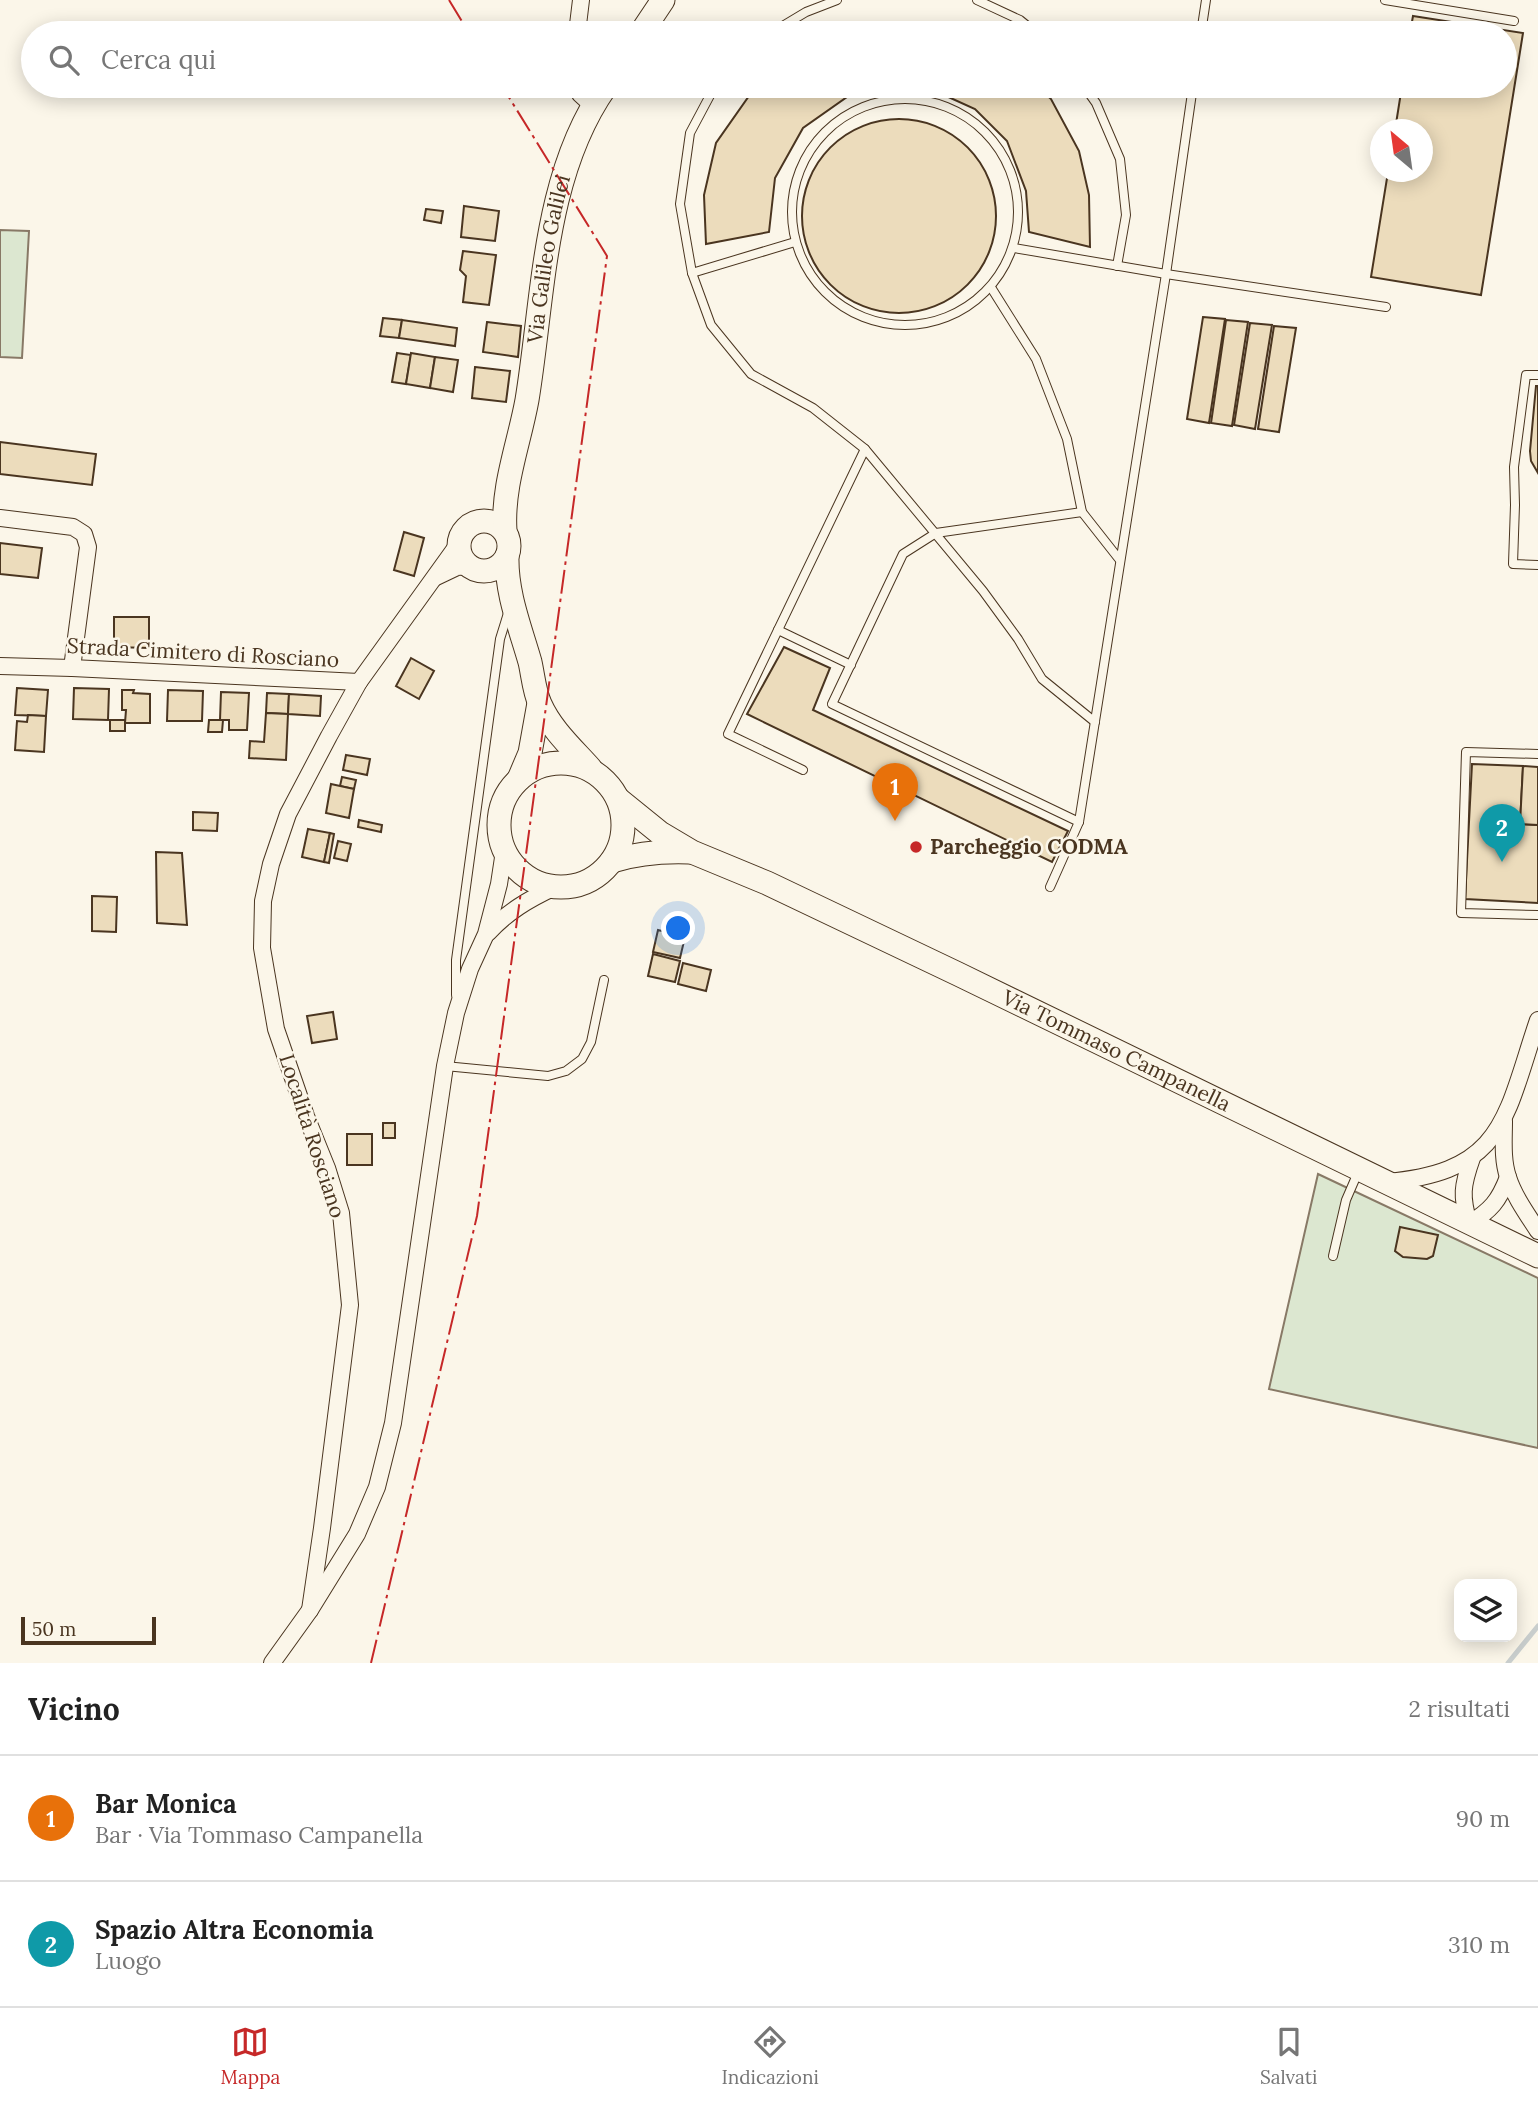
<!DOCTYPE html>
<html lang="it">
<meta charset="utf-8">
<style>
body{margin:0;font-family:Lora,serif;background:#f6f6f6;color:#222}
.controls{position:absolute;right:21px;bottom:21px;display:grid;overflow:hidden;border-radius:14px;box-shadow:0 4px 18px #0003}
.controls button{width:63px;height:63px;display:grid;place-items:center;padding:0;border:0;border-bottom:2px solid #e0e0e0;background:#fff;color:#222;font:35px sans-serif}
.compass{position:absolute;left:1370px;top:119px;width:63px;height:63px;border-radius:50%;background:#fff;box-shadow:0 4px 18px #0003;rotate:331deg}
.scale{position:absolute;left:21px;bottom:18px;width:135px;box-sizing:border-box;padding-left:7px;border:4px solid #4a3520;border-top:0;font-size:19px;line-height:24px;white-space:nowrap;color:#4a3520;-webkit-text-stroke:5px #fbf6e9;paint-order:stroke}
.you{position:absolute;left:679px;top:929px;width:24px;height:24px;margin:-18px;border:5px solid #fff;border-radius:50%;background:#1a73e8;box-shadow:0 0 0 10px #1a73e833}
.badge{display:grid;place-items:center;width:46px;height:46px;border-radius:50%;background:#c62828;color:#fff;font-size:23px;font-weight:700}
.pin{position:absolute;translate:-50% -58px;filter:drop-shadow(0 2px 4px #0008)}
.pin::after{content:'';position:absolute;top:37px;width:24px;height:21px;background:inherit;clip-path:polygon(0 0,100% 0,50% 100%)}
.list{margin:0;padding:0;list-style:none}
h2{display:flex;justify-content:space-between;align-items:center;height:91px;margin:0;padding:0 28px;font-size:30px}
h2 small{font-size:23px;font-weight:400;color:#767676}
.list li{display:grid;grid-template-columns:46px 1fr auto;gap:21px;align-items:center;box-sizing:border-box;height:126px;padding:0 28px;border-top:2px solid #e0e0e0}
.list b{display:block;font-size:26px;white-space:nowrap}
.list p{margin:0;font-size:23px;white-space:nowrap;color:#767676}
.list em{font-size:23px;font-style:normal;color:#767676}
.icon{flex:none;width:38px;height:38px;fill:none;stroke:currentColor;stroke-width:2;stroke-linecap:round;stroke-linejoin:round}
.map{position:relative;flex:none;width:1538px;height:1663px;overflow:hidden}
.search{position:absolute;background:#fff;box-shadow:0 4px 18px #0003;left:21px;right:21px;top:21px;height:77px;display:flex;align-items:center;gap:18px;box-sizing:border-box;padding:0 24px;border-radius:38px;color:#767676;font-size:26px}
.sheet{height:343px;background:#fff}
nav{display:flex;justify-content:space-around;align-items:center;box-sizing:border-box;height:98px;border-top:2px solid #e0e0e0;background:#fff;font-size:19px;color:#767676}
nav a{display:grid;justify-items:center;gap:4px}
nav .on{color:#c62828}
.map>svg:first-child{display:block}
.green{fill:#dce7d0;stroke:#887966;stroke-width:2}
.lines{fill:none;stroke-linecap:round;stroke-linejoin:round}
.stream{stroke:#c9cecd;stroke-width:5}
.building{fill:#ecdcbc;stroke:#4a3520;stroke-width:2}
.service-casing{stroke:#4a3520;stroke-width:10}
.minor-casing{stroke:#4a3520;stroke-width:18}
.secondary-casing{stroke:#4a3520;stroke-width:25}
.service{stroke:#fbf6e9;stroke-width:8}
.minor{stroke:#fbf6e9;stroke-width:16}
.secondary{stroke:#fbf6e9;stroke-width:23}
.power{stroke:#c62828;stroke-width:2;stroke-dasharray:24 5 3.5 5;stroke-linecap:butt}
.poi-dot{fill:#c62828;stroke:#fbf6e9;stroke-width:2.5}
.labels{text-anchor:middle;stroke-width:5;stroke-linejoin:round;paint-order:stroke}
.street-label{font-size:21px;fill:#4a3520;stroke:#fbf6e9}
.poi-label{font-size:21px;font-weight:bold;fill:#4a3520;stroke:#fbf6e9;text-anchor:start}
</style>
<div class="map">
<svg width="1538" height="1663" viewBox="0 0 1538 1663">
<rect width="100%" height="100%" fill="#fbf6e9"/>
<g class="green">
<path d="M0,230L29,231L22,358L0,357Z"/>
<path d="M1318,1174L1538,1278V1448L1269,1389Z"/>
</g>
<g class="lines">
<path class="stream" d="M1508,1663L1538,1626"/>
</g>
<g class="building">
<path d="M1413,16L1523,33L1481,295L1371,277L1388,172H1422V130H1395L1402,86H1505V33H1410Z"/>
<path d="M886,23L947,30L955,33H852Z"/>
<path d="M756,86H901L857,90L803,128L775,178L769,232L706,244L704,195L716,143Z"/>
<path d="M904,86H1037L1051,99L1079,151L1089,195L1090,247L1029,232L1026,191L1007,141L975,109L944,95Z"/>
<circle cx="899" cy="216" r="97"/>
<path d="M464,206L499,211L495,241L461,237Z"/>
<path d="M426,209L443,211L441,223L424,220Z"/>
<path d="M463,251L496,255L489,305L463,302L466,276L460,270Z"/>
<path d="M1203,317L1225,319L1209,423L1187,419Z"/>
<path d="M383,318L402,320L399,338L380,336Z"/>
<path d="M402,320L457,328L455,346L399,338Z"/>
<path d="M1226,320L1248,322L1232,426L1211,423Z"/>
<path d="M487,322L521,326L518,357L483,352Z"/>
<path d="M1250,323L1272,325L1255,429L1234,425Z"/>
<path d="M1274,326L1296,328L1279,432L1258,429Z"/>
<path d="M397,353L411,355L406,384L392,382Z"/>
<path d="M411,353L435,357L430,388L406,384Z"/>
<path d="M435,357L458,360L453,392L430,388Z"/>
<path d="M475,367L510,371L506,402L472,398Z"/>
<path d="M1536,386H1538V473L1531,461L1530,451Z"/>
<path d="M0,442L96,454L92,485L0,474Z"/>
<path d="M404,532L424,538L414,576L394,570Z"/>
<path d="M0,543L42,548L38,578L0,574Z"/>
<path d="M114,617H149V648L114,647Z"/>
<path d="M784,647L830,668L813,710L1068,831L1052,862L747,714Z"/>
<path d="M411,658L434,671L419,699L396,686Z"/>
<path d="M17,688L48,690L46,716L15,715Z"/>
<path d="M74,688L109,689L108,720L73,719Z"/>
<path d="M122,690H134L133,693L150,694V723H125L126,710H122Z"/>
<path d="M168,690L203,691L202,721H167Z"/>
<path d="M221,692L249,693L247,730H229V720H220Z"/>
<path d="M267,693L289,694L288,714L266,713Z"/>
<path d="M289,694L321,696L320,716L288,714Z"/>
<path d="M266,713L288,714L286,760L249,758L250,741L264,742Z"/>
<path d="M28,715L46,716L44,752L15,750L17,721L27,722Z"/>
<rect x="110" y="720" width="15" height="11"/>
<path d="M209,720H223L222,732H208Z"/>
<path d="M346,755L370,759L367,775L343,770Z"/>
<path d="M1472,764L1523,766L1520,824L1538,825V903L1465,899Z"/>
<path d="M1523,766L1538,767V825L1520,824Z"/>
<path d="M342,777L356,780L354,789L340,786Z"/>
<path d="M331,784L354,789L349,818L326,813Z"/>
<path d="M193,812L218,813L217,831L193,830Z"/>
<path d="M359,820L382,825L381,832L358,827Z"/>
<path d="M308,829L330,833L324,862L302,857Z"/>
<path d="M330,833L334,834L329,863L324,862Z"/>
<path d="M338,841L351,844L347,861L334,858Z"/>
<path d="M156,852L182,853L187,925L157,923Z"/>
<path d="M92,896L117,897L116,932L92,931Z"/>
<path d="M658,930L685,937L680,958L653,952Z"/>
<path d="M653,954L680,961L675,982L648,976Z"/>
<path d="M683,963L711,970L706,991L678,984Z"/>
<path d="M333,1012L337,1039L312,1043L307,1016Z"/>
<rect x="383" y="1123" width="12" height="15"/>
<rect x="347" y="1134" width="25" height="31"/>
<path d="M1400,1227L1438,1235L1433,1256L1427,1259L1403,1257L1395,1251Z"/>
</g>
<g class="lines">
<defs>
<g id="service">
<path d="M977,0L1020,20L1036,33"/>
<path d="M1385,0L1514,21"/>
<path d="M771,33L806,12L837,0"/>
<path d="M1201,33L1206,0"/>
<path d="M715,86L690,133L680,204L692,273L711,325L751,374L813,408L865,449L983,591L1018,639L1042,679L1095,722"/>
<path d="M1084,86L1096,103L1120,159L1126,215L1117,266"/>
<circle cx="905" cy="212" r="113"/>
<path d="M1014,248L1166,274L1386,307"/>
<path d="M692,273L795,242"/>
<path d="M992,289L1036,359L1067,439L1082,512L1119,559"/>
<path d="M1538,375H1526L1514,467L1515,505L1513,564L1538,565"/>
<path d="M778,630L851,665"/>
<path d="M1538,754L1466,752L1461,913L1538,915"/>
<path d="M803,770L728,734L865,449"/>
<path d="M1079,822L832,704L903,554L936,533L1082,512"/>
<path d="M1050,887L1079,822L1166,274L1193,86"/>
<path d="M456,995V960L500,639L509,610"/>
<path d="M445,1066L548,1076L566,1071L582,1059L591,1042L604,980"/>
<path d="M1333,1256L1346,1200L1359,1170"/>
</g>
<g id="minor">
<path d="M577,33L581,0"/>
<path d="M578,86L580,94L592,105"/>
<path d="M0,518L73,527L84,534L88,547L72,668"/>
<path d="M436,577L457,567L470,566"/>
<path d="M0,666L72,668L359,682"/>
<path d="M488,933C507,912 529,899 555,887"/>
<path d="M1504,1121C1504,1139 1502,1159 1508,1177C1514,1196 1527,1214 1538,1231"/>
<path d="M1472,1158C1462,1186 1461,1196 1469,1224C1491,1210 1499,1201 1508,1177"/>
<path d="M1386,1182C1505,1172 1505,1117 1538,1020"/>
<path d="M310,1610L322,1528L350,1305L341,1213L327,1168L306,1116L276,1029L262,948L263,901L271,864L288,814L329,736L359,682L459,543"/>
<path d="M272,1663L310,1610L357,1534L377,1487L393,1423L445,1066L456,1013L470,969L486,934L499,884L504,851"/>
</g>
<g id="secondary">
<path d="M641,33L663,0"/>
<circle cx="484" cy="546" r="25"/>
<path id="s1" d="M505,531C502,486 519,444 527,400C544,296 543,175 606,86"/>
<path d="M507,556C506,593 520,627 530,662C533,675 534,691 540,704C551,729 572,748 590,768"/>
<circle cx="561" cy="825" r="62"/>
<path d="M519,779L530,753L539,703"/>
<path id="s2" d="M618,799L660,833L692,852L767,883L958,974L1538,1256"/>
<path d="M612,861C638,853 661,851 689,852"/>
</g>
</defs>
<use href="#service" class="service-casing"/>
<use href="#minor" class="minor-casing"/>
<use href="#secondary" class="secondary-casing"/>
<use href="#service" class="service"/>
<use href="#minor" class="minor"/>
<use href="#secondary" class="secondary"/>
<g class="power">
<path d="M449,0L469,33"/>
<path d="M371,1663L477,1216L607,256L502,86"/>
</g>
</g>
<circle class="poi-dot" cx="916" cy="847" r="7"/>
<g class="labels">
<g class="street-label">
<text dy="7" stroke="none"><textPath href="#s1" startOffset="276">Via Galileo Galilei</textPath></text>
<text transform="translate(203 653) rotate(3)" y="7">Strada Cimitero di Rosciano</text>
<text dy="7" stroke="none"><textPath href="#s2" startOffset="560">Via Tommaso Campanella</textPath></text>
<text transform="translate(312 1136) rotate(72)" y="7">Località Rosciano</text>
</g>
<g class="poi-label">
<text x="930" y="854">Parcheggio CODMA</text>
</g>
</g>
</svg>
<div class="controls">
<button><svg class="icon" aria-label="layers" viewBox="0 0 24 24"><path d="M12 4l9 5-9 5-9-5zM3 14l9 5 9-5"/></svg></button>
</div>
<svg class="compass" viewBox="-18 -18 36 36"><path d="M0-13l5 13h-10z" fill="#e53935"/><path d="M0 13l5-13h-10z" fill="#767676"/></svg>
<div class="scale">50 m</div>
<div class="you"></div>
<div class="pin badge" style="left:895px;top:821px;background:#e8710a">1</div>
<div class="pin badge" style="left:1502px;top:862px;background:#0f9aa8">2</div>
<div class="search"><svg class="icon" aria-label="search" viewBox="0 0 24 24"><circle cx="10" cy="10" r="6"/><path d="M15 15l6 6"/></svg>Cerca qui</div>
</div>
<section class="sheet">
<h2>Vicino<small>2 risultati</small></h2>
<ul class="list">
<li><span class="badge" style="background:#e8710a">1</span><div><b>Bar Monica</b><p>Bar · Via Tommaso Campanella</p></div><em>90 m</em></li>
<li><span class="badge" style="background:#0f9aa8">2</span><div><b>Spazio Altra Economia</b><p>Luogo</p></div><em>310 m</em></li>
</ul>
</section>
<nav>
<a class="on"><svg class="icon" aria-label="map" viewBox="0 0 24 24"><path d="M3 6l6-2 6 2 6-2v14l-6 2-6-2-6 2zM9 4v14M15 6v14"/></svg>Mappa</a>
<a><svg class="icon" aria-label="directions" viewBox="0 0 24 24"><path d="M12 3l9 9-9 9-9-9zM9 14v-3h6M13 9l2 2-2 2"/></svg>Indicazioni</a>
<a><svg class="icon" aria-label="saved" viewBox="0 0 24 24"><path d="M7 4h10v16l-5-4-5 4z"/></svg>Salvati</a>
</nav>
